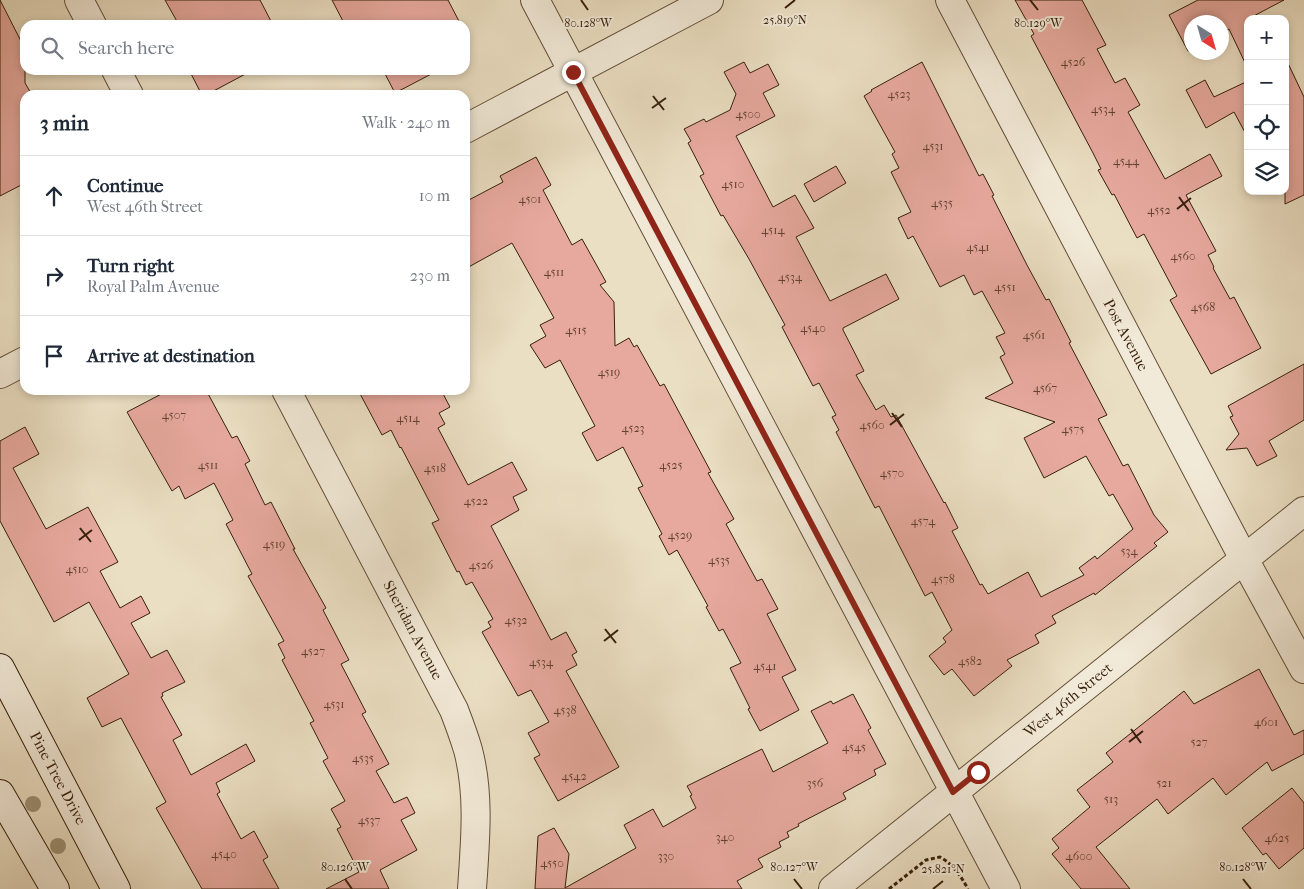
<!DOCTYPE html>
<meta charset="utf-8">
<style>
body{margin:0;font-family:"IM FELL French Canon",serif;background:#f2f2f3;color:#1f2937}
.controls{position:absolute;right:15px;top:15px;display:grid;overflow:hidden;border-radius:10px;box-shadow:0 2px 8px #0003}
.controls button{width:45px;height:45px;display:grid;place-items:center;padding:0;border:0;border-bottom:1px solid #e0e1e3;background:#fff;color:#1f2937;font:25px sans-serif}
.compass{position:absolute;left:1184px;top:15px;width:45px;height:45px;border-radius:50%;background:#fff;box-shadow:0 2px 8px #0003;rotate:143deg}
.stop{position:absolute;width:15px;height:15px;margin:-11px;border:4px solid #8f2418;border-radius:50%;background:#fff}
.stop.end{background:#8f2418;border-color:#fff;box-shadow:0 1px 5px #0008}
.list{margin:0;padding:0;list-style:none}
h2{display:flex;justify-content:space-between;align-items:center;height:65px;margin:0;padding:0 20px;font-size:21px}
h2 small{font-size:16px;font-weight:400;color:#747a83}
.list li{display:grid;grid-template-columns:32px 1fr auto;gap:15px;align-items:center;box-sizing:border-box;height:80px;padding:0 20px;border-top:1px solid #e0e1e3}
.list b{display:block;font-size:19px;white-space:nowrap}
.list p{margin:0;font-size:16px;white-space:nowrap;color:#747a83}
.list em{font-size:16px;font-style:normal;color:#747a83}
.icon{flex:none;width:28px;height:28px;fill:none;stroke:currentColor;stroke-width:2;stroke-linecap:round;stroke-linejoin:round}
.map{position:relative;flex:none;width:1304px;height:889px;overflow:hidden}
.search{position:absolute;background:#fff;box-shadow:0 2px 8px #0003;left:20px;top:20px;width:450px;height:55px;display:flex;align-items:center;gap:12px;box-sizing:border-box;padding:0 18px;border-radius:15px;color:#747a83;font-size:19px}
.panel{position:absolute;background:#fff;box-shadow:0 2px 8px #0003;left:20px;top:90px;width:450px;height:305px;border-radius:15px}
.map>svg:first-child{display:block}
.building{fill:#e7a99e;stroke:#361f0b}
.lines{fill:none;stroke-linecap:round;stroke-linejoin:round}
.street-casing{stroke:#634f39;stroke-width:30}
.secondary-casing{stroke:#361f0b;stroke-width:30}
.path{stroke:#361f0b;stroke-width:3;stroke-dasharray:4 2.5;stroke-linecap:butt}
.street{stroke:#f2ead8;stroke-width:28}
.secondary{stroke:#f2ead8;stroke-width:28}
.tree{fill:#9d9074}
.route{stroke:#8f2418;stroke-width:6}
.ticks{fill:none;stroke:#361f0b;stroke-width:2}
.labels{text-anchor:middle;stroke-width:4;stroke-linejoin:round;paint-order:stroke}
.number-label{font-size:12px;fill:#624230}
.street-label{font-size:15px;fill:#361f0b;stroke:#f2ead8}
.ticks-label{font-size:12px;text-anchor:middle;fill:#361f0b;stroke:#f2ead8;stroke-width:4;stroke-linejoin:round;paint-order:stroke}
</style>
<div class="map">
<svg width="1304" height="889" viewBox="0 0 1304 889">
<rect width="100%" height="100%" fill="#ebdfc3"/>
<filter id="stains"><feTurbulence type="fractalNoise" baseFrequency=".004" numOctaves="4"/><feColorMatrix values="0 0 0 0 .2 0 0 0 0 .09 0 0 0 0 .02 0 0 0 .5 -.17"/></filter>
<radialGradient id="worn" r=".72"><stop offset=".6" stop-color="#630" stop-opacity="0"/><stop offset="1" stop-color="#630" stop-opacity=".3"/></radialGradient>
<g class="building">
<path d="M0,0L25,49V83L32,95H25V183L0,196Z"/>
<path d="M165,0H260L273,25H179Z"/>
<path d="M332,0H448L461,25H345Z"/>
<path d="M1015,0H1082L1106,45L1097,49L1115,83L1125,78L1140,105L1128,112L1165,179L1210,154L1222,176L1186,195L1216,251L1208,255L1214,267L1213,268L1230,299L1234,297L1261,348L1211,374L1170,300L1177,296L1144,234L1137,238L1114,194L1112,195L1098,170L1101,169L1093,153L1031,36L1034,34Z"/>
<path d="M1198,0H1284L1248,19V69L1229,29L1222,34V22H1192V50L1188,51L1169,15Z"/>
<path d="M1285,57L1304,97V195L1285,204Z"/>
<path d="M744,62L750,73L768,64L779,85L763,93L775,116L736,136L773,207L795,195L814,228L796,237L830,301L886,274L899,299L843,328V330L864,371L856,375L876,410L884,405L891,417L896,415L944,503L945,502L958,528L952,531L980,585L982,584L988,594L1028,572L1041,597L1084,575L1079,568L1095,556L1097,559L1133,529L1113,494L1109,496L1086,456L1044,478L1024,438L1055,422L985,398L1013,383L1000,357L1005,354L996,337L1005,333L982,291L974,295L964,275L940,287L913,236L908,239L898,218L911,212L891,172L899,168L892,154L895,152L864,96L872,91L871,90L922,62L979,176L983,174L994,195L992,196L1027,265L1046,300L1049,299L1071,342L1069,343L1107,415L1098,419L1123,466L1128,464L1154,515L1168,532L1154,543L1157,546L1095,595L1094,593L1052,616L1056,623L1035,635L1039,643L1007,660L1012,666L974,696L952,669L944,675L929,656L946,642L943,638L952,630L932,592L925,596L879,506L875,508L836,432L839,430L832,417L836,415L819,383L813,386L782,327L785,325L749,259L723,215L721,216L700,176L704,174L688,143L691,141L684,129L704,119L706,122L730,110L736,94L724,72Z"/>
<path d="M189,70H253L206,95H202Z"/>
<path d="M383,70H439L395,93Z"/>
<path d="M1205,80L1214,97L1248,81V138L1234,112L1206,128L1186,90Z"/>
<path d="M536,157L551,185L543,190L572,245L582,239L606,282L600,285L614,302L615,346L629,338L634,347L637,345L660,386L664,384L711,472L708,473L734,519L726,524L757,581L762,579L778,609L767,614L796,670L782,677L799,710L760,731L748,709L750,708L730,668L741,663L723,629L719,631L706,607L708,606L677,550L669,555L659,536L662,534L638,488L643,486L623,447L597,461L582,433L595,426L560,360L545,368L530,345L546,336L540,325L554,318L512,243L465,269V202L503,182L500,176Z"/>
<path d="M836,166L846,183L814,202L804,184Z"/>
<path d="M1304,364V420L1269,441L1277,456L1257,466L1247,448L1226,450L1239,434L1230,417L1233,416L1228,406Z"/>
<path d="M169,390H206L232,438L237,436L250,461L245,464L265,505L271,502L295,549H293L326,608L323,610L349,660L341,664L366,712L362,714L389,764L376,771L394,803L407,797L415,813L401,820L417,850L380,870L389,889H326L359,872L337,829L341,827L331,809L345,801L323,761L328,758L310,723L314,721L282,660L285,658L278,644L284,641L248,576L252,574L226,524L233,520L214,483L185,499L179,486L172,491L127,412Z"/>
<path d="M358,390H441L450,407L439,413L445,424L438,428L468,485L512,462L527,490L513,497L519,510L491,526L551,640L566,632L577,652L572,655L577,665L566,671L619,767L558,801L534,758L540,755L528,733L549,722L531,690L518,696L482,632L491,627L488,622L493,619L472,582L466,585L459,571L457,572L432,523L439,520L401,447L400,448L391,430L382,435Z"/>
<path d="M25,427L39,454L13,468L46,529L88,507L118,562L100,571L120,608L141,596L150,613L131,623L151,658L167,650L185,682L162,693L163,696L161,697L182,735L173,740L191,775L246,744L255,761L216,783L220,792L217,794L241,839L254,831L268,857L263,860L279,889H202L156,808L166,802L121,718L102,727L87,698L129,674L89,602L54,622L0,521V441Z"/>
<path d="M1259,669L1294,735L1304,730V754L1272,771L1267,762L1226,795L1213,778L1168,814L1157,799L1096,847L1130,889H1081L1052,854L1059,848L1052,839L1090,807L1077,790L1113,762L1106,753L1184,691L1194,704Z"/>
<path d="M853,694L871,728L868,730L886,764L874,770L876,775L843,793L846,799L798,824L799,826L787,832L789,837L779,842L781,847L758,859L763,867L737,881L742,889H535L538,836L554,828L569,854L565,888L636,848L624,825L653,809L663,827L696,808L690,796L692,795L687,786L762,749L773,772L828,743L811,711L831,701L833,704Z"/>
<path d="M1292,788L1304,803V848L1279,869L1266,853L1263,855L1242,828Z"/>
</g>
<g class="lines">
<defs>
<g id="street">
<path d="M79,0L92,25"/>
<path d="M535,0L1006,889"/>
<path d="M950,0L1244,559L1304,669"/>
<path d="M116,70L129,95"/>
<path d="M465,129L709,0"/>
<path d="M0,374L25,361"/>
<path d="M286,390L454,710C459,723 464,736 468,750C480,795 475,843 472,889"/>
<path d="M833,889L1304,511"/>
</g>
<g id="secondary">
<path d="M0,668L116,889"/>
<path d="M0,794L55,889"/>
</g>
</defs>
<use href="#street" class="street-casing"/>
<use href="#secondary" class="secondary-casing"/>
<path class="path" d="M889,889L926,860L940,857C954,865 960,875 968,889"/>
<use href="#street" class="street"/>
<use href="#secondary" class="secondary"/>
</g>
<g class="tree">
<circle cx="33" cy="804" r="8"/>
<circle cx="58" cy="846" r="8"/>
</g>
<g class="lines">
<path class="route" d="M573,72L953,792L978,772"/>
</g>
<path class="ticks" d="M581,0L588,10M1030,0L1038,10M785,8L795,0M653,96L664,110M652,108L666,98M1179,197L1189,211M1177,209L1191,198M892,413L902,427M890,425L904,414M80,528L91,542M79,540L92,530M605,629L616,643M604,641L618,630M1131,729L1141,743M1129,742L1143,731M345,879L352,889M794,879L802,889M1243,879L1251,889M933,889L943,881"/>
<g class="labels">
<g class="number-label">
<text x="1073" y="66">4526</text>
<text x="899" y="98">4523</text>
<text x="1103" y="113">4534</text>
<text x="748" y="118">4500</text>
<text x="933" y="150">4531</text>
<text x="1126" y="165">4544</text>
<text x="733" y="188">4510</text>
<text x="530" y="203">4501</text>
<text x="942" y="207">4535</text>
<text x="1159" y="214">4552</text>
<text x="773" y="234">4514</text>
<text x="978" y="251">4541</text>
<text x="1183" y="260">4560</text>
<text x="554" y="276">4511</text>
<text x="790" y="281">4534</text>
<text x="1005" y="291">4551</text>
<text x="1203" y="311">4568</text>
<text x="813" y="332">4540</text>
<text x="576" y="334">4515</text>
<text x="1034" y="339">4561</text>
<text x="609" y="376">4519</text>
<text x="1045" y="392">4567</text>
<text x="174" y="419">4507</text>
<text x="408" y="422">4514</text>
<text x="872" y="429">4560</text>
<text x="633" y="432">4523</text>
<text x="1073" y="433">4575</text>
<text x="208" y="469">4511</text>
<text x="671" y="469">4525</text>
<text x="435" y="472">4518</text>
<text x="892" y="477">4570</text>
<text x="476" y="505">4522</text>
<text x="923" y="525">4574</text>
<text x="680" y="539">4529</text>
<text x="274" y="548">4519</text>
<text x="1129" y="555">534</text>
<text x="719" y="564">4535</text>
<text x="481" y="569">4526</text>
<text x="77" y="573">4510</text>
<text x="943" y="583">4578</text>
<text x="516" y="624">4532</text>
<text x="313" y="655">4527</text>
<text x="970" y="665">4582</text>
<text x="541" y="666">4534</text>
<text x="765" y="670">4541</text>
<text x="334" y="708">4531</text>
<text x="565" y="714">4538</text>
<text x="1266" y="726">4601</text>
<text x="1199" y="746">527</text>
<text x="854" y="751">4545</text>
<text x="363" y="762">4535</text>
<text x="574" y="780">4542</text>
<text x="815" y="787">356</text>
<text x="1164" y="787">521</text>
<text x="1111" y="803">513</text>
<text x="369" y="824">4537</text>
<text x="725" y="841">340</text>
<text x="1277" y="842">4625</text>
<text x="224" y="858">4540</text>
<text x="666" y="860">330</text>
<text x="1079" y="860">4600</text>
<text x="552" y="867">4550</text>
</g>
<g class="street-label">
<text transform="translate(1126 335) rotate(62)" y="5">Post Avenue</text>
<text transform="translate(413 630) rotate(62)" y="5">Sheridan Avenue</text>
<text transform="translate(1068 700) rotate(-39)" y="5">West 46th Street</text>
<text transform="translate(58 778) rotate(62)" y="5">Pine Tree Drive</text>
</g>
</g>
<g class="ticks-label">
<text x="785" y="24">25.819°N</text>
<text x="588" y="27">80.128°W</text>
<text x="1038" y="27">80.129°W</text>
<text x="345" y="871">80.126°W</text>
<text x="794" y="871">80.127°W</text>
<text x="1243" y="871">80.128°W</text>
<text x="943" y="873">25.821°N</text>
</g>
<rect width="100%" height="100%" filter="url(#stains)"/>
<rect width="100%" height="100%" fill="url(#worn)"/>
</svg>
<div class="controls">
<button>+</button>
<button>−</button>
<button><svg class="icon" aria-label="locate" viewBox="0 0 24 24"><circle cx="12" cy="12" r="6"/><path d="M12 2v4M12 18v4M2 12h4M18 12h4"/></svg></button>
<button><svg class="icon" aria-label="layers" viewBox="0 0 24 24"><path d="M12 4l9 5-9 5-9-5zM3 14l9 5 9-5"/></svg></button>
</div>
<svg class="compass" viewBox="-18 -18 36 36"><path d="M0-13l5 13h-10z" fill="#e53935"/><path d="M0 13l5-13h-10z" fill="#747a83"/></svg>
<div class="stop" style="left:978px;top:772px"></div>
<div class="stop end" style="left:573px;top:72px"></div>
<div class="search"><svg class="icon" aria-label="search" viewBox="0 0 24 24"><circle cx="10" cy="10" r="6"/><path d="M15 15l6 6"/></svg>Search here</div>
<section class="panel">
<h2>3 min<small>Walk · 240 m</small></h2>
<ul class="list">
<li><svg class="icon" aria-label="ahead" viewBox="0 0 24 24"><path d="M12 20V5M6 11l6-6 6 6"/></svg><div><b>Continue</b><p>West 46th Street</p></div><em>10 m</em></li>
<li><svg class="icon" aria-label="right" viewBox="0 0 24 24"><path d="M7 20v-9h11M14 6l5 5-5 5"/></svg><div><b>Turn right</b><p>Royal Palm Avenue</p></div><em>230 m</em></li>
<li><svg class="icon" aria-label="arrive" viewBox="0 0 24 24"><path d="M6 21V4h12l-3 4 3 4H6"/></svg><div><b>Arrive at destination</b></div></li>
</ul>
</section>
</div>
